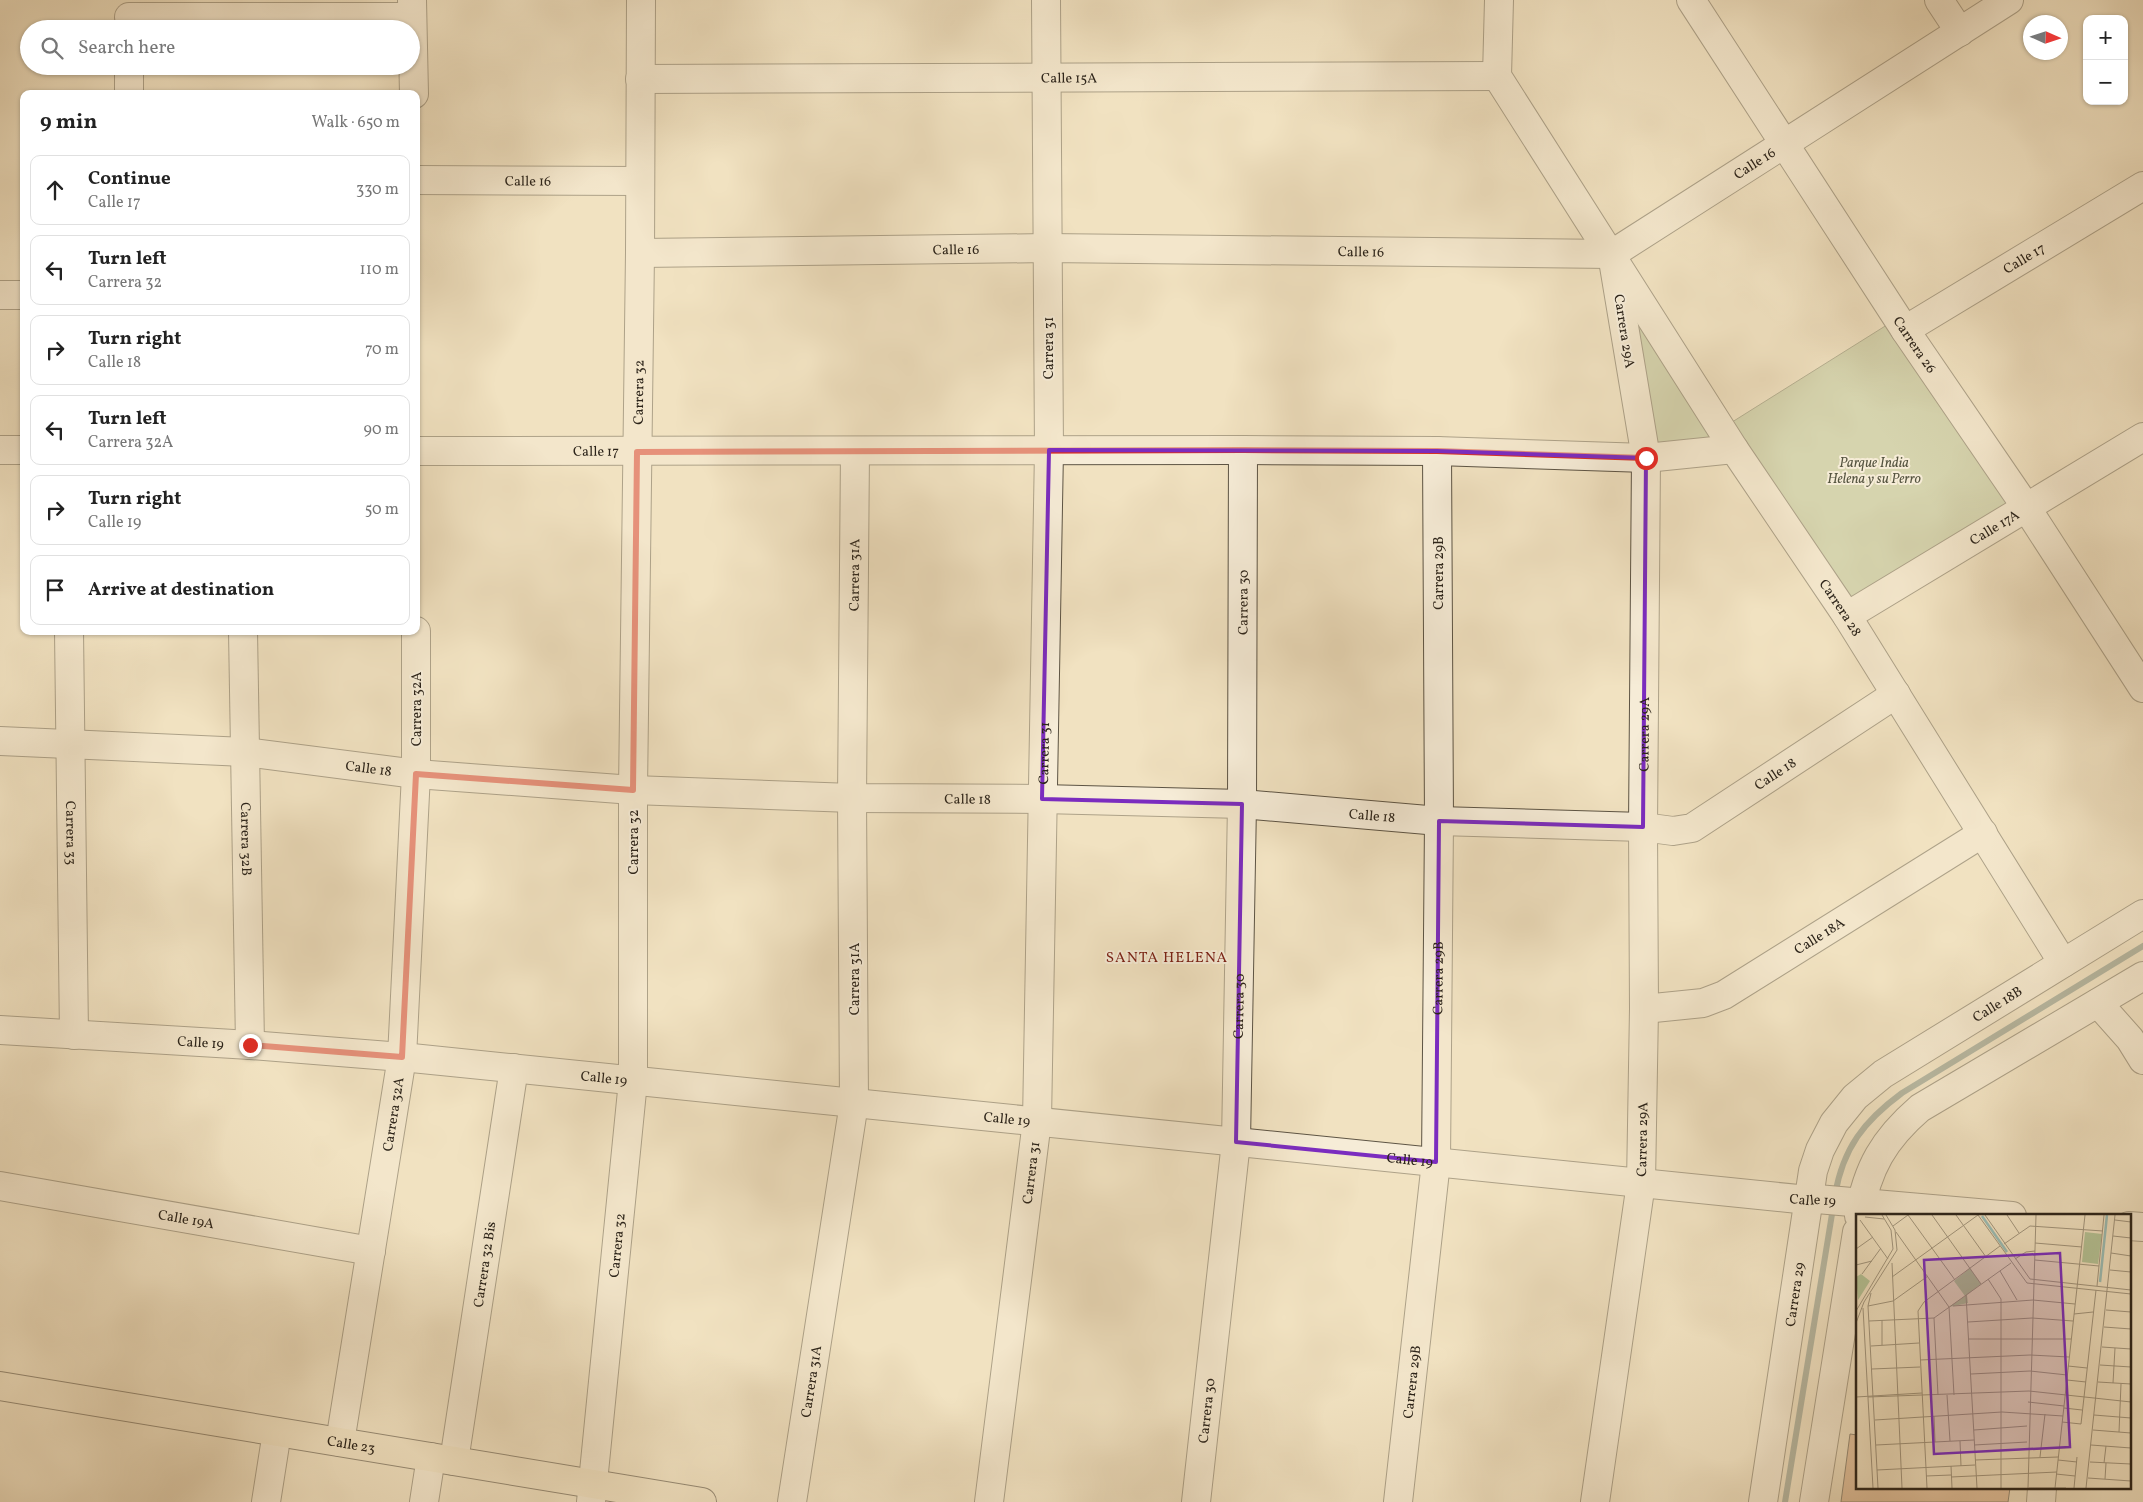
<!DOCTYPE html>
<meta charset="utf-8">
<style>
body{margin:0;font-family:Vollkorn,serif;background:#f2f2f2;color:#222}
.controls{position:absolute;right:15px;top:15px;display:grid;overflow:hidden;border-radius:10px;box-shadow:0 1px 4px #0004}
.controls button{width:45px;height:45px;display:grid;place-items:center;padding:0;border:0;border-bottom:1px solid #e0e0e0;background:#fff;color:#222;font:25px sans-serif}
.compass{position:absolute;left:2023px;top:15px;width:45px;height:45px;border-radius:50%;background:#fff;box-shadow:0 1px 4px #0004;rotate:93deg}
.stop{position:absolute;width:15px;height:15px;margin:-11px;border:4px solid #d93025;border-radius:50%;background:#fff}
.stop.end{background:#d93025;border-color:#fff;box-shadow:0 1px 5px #0008}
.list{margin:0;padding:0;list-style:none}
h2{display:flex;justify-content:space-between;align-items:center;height:65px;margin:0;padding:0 20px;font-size:21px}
h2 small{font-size:16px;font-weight:400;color:#767676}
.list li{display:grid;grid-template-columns:32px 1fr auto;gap:15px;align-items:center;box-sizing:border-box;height:70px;margin:0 10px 10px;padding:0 10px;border:1px solid #e0e0e0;border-radius:10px}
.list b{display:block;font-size:19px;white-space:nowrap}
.list p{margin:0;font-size:16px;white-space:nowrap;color:#767676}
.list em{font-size:16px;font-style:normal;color:#767676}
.icon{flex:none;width:28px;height:28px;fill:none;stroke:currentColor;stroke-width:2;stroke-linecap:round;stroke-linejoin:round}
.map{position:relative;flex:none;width:2143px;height:1502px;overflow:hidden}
.search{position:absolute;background:#fff;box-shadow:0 1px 4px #0004;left:20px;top:20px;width:400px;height:55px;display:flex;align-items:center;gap:12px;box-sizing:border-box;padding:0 18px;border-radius:28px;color:#767676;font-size:19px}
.panel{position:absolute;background:#fff;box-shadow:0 1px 4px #0004;left:20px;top:90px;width:400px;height:545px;border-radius:10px}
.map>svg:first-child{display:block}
.green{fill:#b5c497;stroke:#707458}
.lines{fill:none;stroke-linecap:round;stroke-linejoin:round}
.stream{stroke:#6f8077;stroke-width:6}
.building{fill:#d59f77;stroke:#2c241a}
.minor-casing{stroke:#5d5444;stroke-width:30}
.major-casing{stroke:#2c241a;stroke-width:30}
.minor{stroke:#f6ecd7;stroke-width:28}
.major{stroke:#f1e2c1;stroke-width:28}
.route{stroke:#d93025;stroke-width:6}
.marked{fill:none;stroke:#7b2cbf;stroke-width:4;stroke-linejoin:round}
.labels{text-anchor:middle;stroke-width:4;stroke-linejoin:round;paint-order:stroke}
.street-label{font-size:14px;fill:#2c241a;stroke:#f6ecd7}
.park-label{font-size:14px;font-style:italic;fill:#555440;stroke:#f6ecd7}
.neighbourhood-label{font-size:15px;letter-spacing:1px;fill:#7a1f14;stroke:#f6ecd7}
.inset-river{fill:none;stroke:#9bbdb5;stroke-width:2.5}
.inset-road{fill:none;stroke:#a2967e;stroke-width:1}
.view{fill:#7b2cbf;fill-opacity:0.15;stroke:#7b2cbf;stroke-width:2.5}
.inset-edge{fill:none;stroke:#2c241a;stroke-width:2.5}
</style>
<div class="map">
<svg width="2143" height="1502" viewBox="0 0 2143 1502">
<rect width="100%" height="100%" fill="#f1e2c1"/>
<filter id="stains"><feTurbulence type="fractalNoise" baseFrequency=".004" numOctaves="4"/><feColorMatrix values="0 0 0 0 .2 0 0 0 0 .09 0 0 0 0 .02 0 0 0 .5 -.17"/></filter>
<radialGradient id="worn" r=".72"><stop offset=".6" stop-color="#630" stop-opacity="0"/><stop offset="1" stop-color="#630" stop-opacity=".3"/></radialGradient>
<path class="green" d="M1612,254L1721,429L1898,318L2026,507L1847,616L1734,449L1646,458Z"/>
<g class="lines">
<g class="stream">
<path d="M1835,1195C1843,1148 1864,1121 1902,1093L2143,946"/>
<path d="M1785,1502L1833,1208"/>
</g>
</g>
<path class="building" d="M1850,1434L1857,1435V1488H2010L2008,1502H1841Z"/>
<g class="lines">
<defs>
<g id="minor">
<path d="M412,0L414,94"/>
<path id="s1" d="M1499,0L1497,76L1734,449L1847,616L2063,963"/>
<path id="s2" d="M1691,0L1905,330L2026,507L2143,688"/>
<path d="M1939,0L1960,32"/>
<path d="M129,17H412"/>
<path id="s3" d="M640,79L1497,76"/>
<path d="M129,94V66"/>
<path id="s4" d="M416,180L640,181"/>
<path id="s5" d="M640,253L1047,248L1612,254L2009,0"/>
<path d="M0,295H24"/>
<path id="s6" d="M1905,330L2143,186"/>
<path d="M0,450H24"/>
<path id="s7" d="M416,451L1243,450L1437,451L1646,458L1734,449"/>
<path id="s8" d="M1847,616L2143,437"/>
<path id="s9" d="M69,631L74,1035"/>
<path id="s10" d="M243,631L250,1045"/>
<path id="s11" d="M0,741L245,752L416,774L633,790L852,798L1042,799L1242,804L1439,821L1643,827L1673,831L1692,828L1896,694"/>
<path d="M2098,1003L2130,1039L2143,1060"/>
<path id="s12" d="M1644,1009L1703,1003L1724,995L1983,833"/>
<path id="s13" d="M0,1030L250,1045L402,1057L1808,1200L1817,1199L2012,1216"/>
<path id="s14" d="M0,1186L371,1251"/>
<path d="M1859,1216C1867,1168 1884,1139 1920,1108L2143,976"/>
<path d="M2129,1226L2143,1227"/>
<path id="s15" d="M340,1442L402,1057L416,774V631"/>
<path id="s16" d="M454,1461L514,1068"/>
<path d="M266,1502L277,1432"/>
<path d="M424,1502L431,1457"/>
<path id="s17" d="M591,1502L633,1081V790L640,253L641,0"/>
<path id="s18" d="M792,1502L854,1103L852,798L855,451"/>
<path id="s19" d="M989,1502L1037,1121L1049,450L1046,0"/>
<path id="s20" d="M1196,1502L1236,1142L1242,804L1243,450"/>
<path id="s21" d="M1398,1502L1436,1162L1439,821L1437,451"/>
<path id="s22" d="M1595,1502L1641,1183L1644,1009L1643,827L1646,458L1612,254"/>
<path id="s23" d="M1763,1502L1813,1171L1820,1150L1834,1123L1855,1097L1883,1074L2143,914"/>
<path d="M1814,1502L1857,1232"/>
<path d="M2041,1502L2042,1488"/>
</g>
<g id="major">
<path id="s24" d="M0,1386L702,1502"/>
</g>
</defs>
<use href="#minor" class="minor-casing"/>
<use href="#major" class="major-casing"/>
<use href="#minor" class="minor"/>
<use href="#major" class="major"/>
</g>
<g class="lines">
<path class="route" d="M250,1045L402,1057L416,774L633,790L637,452L1243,450L1437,451L1646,458"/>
</g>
<path d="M0 0H2143V1502H0ZM1049,450L1437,451L1646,458L1643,827L1439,821L1436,1162L1236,1142L1242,804L1042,799Z" fill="#f1e2c1" fill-opacity=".55" fill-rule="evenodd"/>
<path class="marked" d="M1049,450L1437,451L1646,458L1643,827L1439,821L1436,1162L1236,1142L1242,804L1042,799Z"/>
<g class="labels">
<g class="street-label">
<text dy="5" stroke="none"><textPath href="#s3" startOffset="429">Calle 15A</textPath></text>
<text dy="5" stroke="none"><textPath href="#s5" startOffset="1141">Calle 16</textPath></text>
<text dy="5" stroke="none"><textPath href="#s4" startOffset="112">Calle 16</textPath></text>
<text dy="5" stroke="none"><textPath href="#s5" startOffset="316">Calle 16</textPath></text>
<text dy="5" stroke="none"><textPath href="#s5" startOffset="721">Calle 16</textPath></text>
<text dy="5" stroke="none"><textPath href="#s6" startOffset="139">Calle 17</textPath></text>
<text transform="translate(1625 331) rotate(81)" y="5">Carrera 29A</text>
<text dy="5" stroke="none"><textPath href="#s2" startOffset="411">Carrera 26</textPath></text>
<text transform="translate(1048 348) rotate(-90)" y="5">Carrera 31</text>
<text dy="5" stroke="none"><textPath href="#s17" startOffset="1112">Carrera 32</textPath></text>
<text dy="5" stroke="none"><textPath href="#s7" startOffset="180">Calle 17</textPath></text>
<text dy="5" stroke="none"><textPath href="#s8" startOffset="172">Calle 17A</textPath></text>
<text transform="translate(1438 573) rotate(-90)" y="5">Carrera 29B</text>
<text dy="5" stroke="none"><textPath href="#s18" startOffset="932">Carrera 31A</textPath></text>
<text dy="5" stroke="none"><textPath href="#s20" startOffset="902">Carrera 30</textPath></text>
<text dy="5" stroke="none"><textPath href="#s1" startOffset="709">Carrera 28</textPath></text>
<text transform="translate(416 709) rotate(-90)" y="5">Carrera 32A</text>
<text dy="5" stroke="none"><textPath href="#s22" startOffset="771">Carrera 29A</textPath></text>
<text dy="5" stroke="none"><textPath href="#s19" startOffset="752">Carrera 31</textPath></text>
<text dy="5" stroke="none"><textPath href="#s11" startOffset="370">Calle 18</textPath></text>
<text dy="5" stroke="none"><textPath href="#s11" startOffset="1795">Calle 18</textPath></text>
<text dy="5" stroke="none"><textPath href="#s11" startOffset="970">Calle 18</textPath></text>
<text dy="5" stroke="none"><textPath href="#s11" startOffset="1375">Calle 18</textPath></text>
<text dy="5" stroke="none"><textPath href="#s9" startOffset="202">Carrera 33</textPath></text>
<text dy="5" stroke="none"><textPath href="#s10" startOffset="208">Carrera 32B</textPath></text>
<text transform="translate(633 842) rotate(-90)" y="5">Carrera 32</text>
<text dy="5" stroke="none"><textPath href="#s12" startOffset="194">Calle 18A</textPath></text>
<text dy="5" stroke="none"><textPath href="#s21" startOffset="526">Carrera 29B</textPath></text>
<text transform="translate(854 979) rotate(-90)" y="5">Carrera 31A</text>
<text dy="5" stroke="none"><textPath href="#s23" startOffset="591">Calle 18B</textPath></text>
<text dy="5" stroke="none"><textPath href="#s20" startOffset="498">Carrera 30</textPath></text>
<text dy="5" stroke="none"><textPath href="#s13" startOffset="201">Calle 19</textPath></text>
<text dy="5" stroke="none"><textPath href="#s13" startOffset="606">Calle 19</textPath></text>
<text dy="5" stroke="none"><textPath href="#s15" startOffset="332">Carrera 32A</textPath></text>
<text dy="5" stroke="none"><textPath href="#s13" startOffset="1011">Calle 19</textPath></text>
<text dy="5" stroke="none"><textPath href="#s22" startOffset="366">Carrera 29A</textPath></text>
<text dy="5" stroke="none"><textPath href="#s13" startOffset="1416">Calle 19</textPath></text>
<text dy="5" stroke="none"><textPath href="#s19" startOffset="332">Carrera 31</textPath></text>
<text dy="5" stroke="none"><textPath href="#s13" startOffset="1821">Calle 19</textPath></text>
<text dy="5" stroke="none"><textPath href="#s14" startOffset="189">Calle 19A</textPath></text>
<text dy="5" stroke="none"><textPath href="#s17" startOffset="258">Carrera 32</textPath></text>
<text dy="5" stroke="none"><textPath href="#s16" startOffset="199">Carrera 32 Bis</textPath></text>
<text dy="5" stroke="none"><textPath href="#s23" startOffset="210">Carrera 29</textPath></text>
<text dy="5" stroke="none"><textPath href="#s18" startOffset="122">Carrera 31A</textPath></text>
<text dy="5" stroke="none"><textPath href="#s21" startOffset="121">Carrera 29B</textPath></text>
<text dy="5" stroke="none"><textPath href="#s20" startOffset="92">Carrera 30</textPath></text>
<text dy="5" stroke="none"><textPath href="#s24" startOffset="356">Calle 23</textPath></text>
</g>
<g class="park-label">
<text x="1874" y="467">Parque India<tspan x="1874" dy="16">Helena y su Perro</tspan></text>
</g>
<g class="neighbourhood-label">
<text x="1167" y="962">SANTA HELENA</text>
</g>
</g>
<g transform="translate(1856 1214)">
<rect width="275" height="275" fill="#f1e2c1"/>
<path d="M229,18L246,20L242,50L226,48ZM114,54L125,70L111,81L112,89L93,93L109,82L98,67ZM5,60L14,67L2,86L0,63Z" fill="#b5c497"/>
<path class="inset-river" d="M126,2L151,38M244,68L251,1"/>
<path class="inset-road" d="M52,1L99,66M76,1L125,70M100,1L130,43M122,1L171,69L275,80M129,1L174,65L275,76M151,1L163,19M9,3L28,5M4,6L32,45M259,6L275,8M37,12L52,1M40,18L93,93L98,181M257,22L275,24M179,29L226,33M148,30L174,12L247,17M0,35L17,23M255,39L275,42M159,45L170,38L179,37M179,46L243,52M36,49L46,274M0,51L16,47M254,56L275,58M144,57L161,86M6,60L25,34M36,63L122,1M132,65L145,85V274M241,72L248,1M15,79L12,92L22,274M110,81L121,274M12,92L37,87L72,62M97,92L177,86L219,90M7,94L17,274M250,96L275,98M0,97L37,35L35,16L26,1M218,100L237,98M78,104L82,181M26,106V131M13,107L78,104L155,49M112,108L176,104L217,107M0,109L8,88L41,36L39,16L30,1M248,113L275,115M113,125H215M15,132L63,129M246,133L275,135M64,146L174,141L213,143M244,151L275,153M212,152L231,154M16,155L64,153M115,160L174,157L211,161M211,166L230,168M242,168L275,170M257,169L259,134M91,181L94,227M0,183L66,179M12,183L173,177L275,188M172,188L208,192M208,194L226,196M238,201L275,204M78,202L79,228M19,206L146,198L207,202M206,208L225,210L240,76M118,216L171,212M237,216L275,219M263,218L265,170M104,227L105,252M20,231L118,226M118,231L171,228M235,231L275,234M184,243L189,200M119,246L202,243M202,246L221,248M234,248L275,250M248,249L250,232M95,252L96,274M21,256L119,251M200,260L219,262M70,262L95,261M95,263L201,258M232,264L275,267M249,265L250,249M71,274L62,97L68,88L144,32M172,274L180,1M173,274H210M199,274L229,1M218,274L221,243M230,274L259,1"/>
<path class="view" d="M204,39L214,233L78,240L68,46Z"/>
<rect width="275" height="275" class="inset-edge"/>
</g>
<rect width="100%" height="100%" filter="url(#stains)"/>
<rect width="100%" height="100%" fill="url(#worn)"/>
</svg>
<div class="controls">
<button>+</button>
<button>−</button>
</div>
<svg class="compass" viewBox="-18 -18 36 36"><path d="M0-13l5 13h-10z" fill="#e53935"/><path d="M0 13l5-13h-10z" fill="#767676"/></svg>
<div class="stop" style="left:1646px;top:458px"></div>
<div class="stop end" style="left:250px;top:1045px"></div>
<div class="search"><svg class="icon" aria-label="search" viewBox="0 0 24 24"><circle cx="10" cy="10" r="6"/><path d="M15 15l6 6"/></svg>Search here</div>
<section class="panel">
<h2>9 min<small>Walk · 650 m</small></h2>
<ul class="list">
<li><svg class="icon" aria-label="ahead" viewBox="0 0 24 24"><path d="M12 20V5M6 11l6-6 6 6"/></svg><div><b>Continue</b><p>Calle 17</p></div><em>330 m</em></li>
<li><svg class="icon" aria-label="left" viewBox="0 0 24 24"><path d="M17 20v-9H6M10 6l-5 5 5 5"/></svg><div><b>Turn left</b><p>Carrera 32</p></div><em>110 m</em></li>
<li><svg class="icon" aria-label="right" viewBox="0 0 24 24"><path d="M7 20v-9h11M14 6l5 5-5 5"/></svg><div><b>Turn right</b><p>Calle 18</p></div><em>70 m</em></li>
<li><svg class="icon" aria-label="left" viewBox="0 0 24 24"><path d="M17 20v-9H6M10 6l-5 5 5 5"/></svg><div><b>Turn left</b><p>Carrera 32A</p></div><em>90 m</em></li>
<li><svg class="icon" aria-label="right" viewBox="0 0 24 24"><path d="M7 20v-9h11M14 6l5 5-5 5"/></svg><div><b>Turn right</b><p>Calle 19</p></div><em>50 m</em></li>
<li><svg class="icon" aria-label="arrive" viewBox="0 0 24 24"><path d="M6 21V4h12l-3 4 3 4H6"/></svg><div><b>Arrive at destination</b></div></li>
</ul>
</section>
</div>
